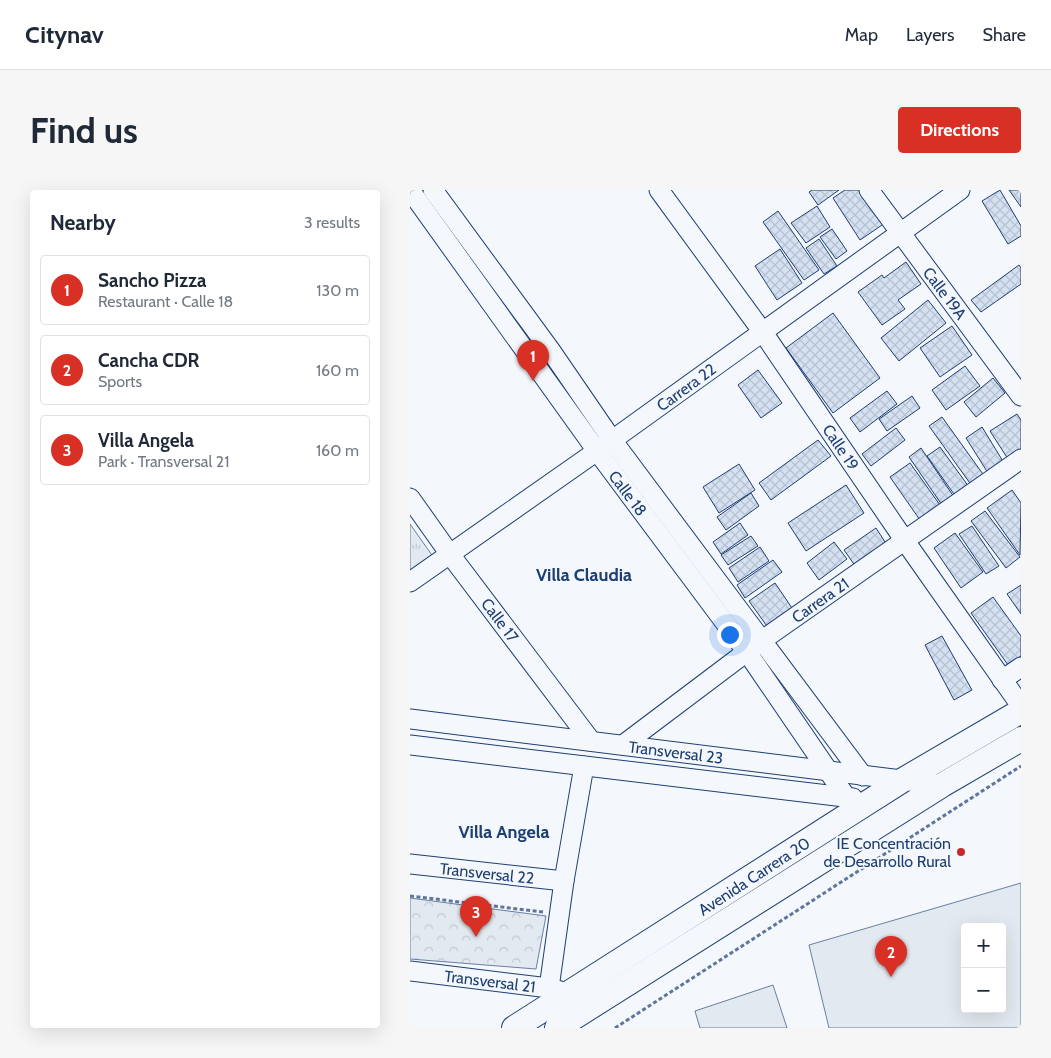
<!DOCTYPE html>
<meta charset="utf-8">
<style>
body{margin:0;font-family:Cabin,sans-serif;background:#f6f6f7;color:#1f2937}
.controls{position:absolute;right:15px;bottom:15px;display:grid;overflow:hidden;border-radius:5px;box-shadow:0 5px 20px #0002}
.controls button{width:45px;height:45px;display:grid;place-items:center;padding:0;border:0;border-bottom:1px solid #e0e1e3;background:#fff;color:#1f2937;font:25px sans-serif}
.you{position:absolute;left:319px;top:444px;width:18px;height:18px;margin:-12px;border:4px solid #fff;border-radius:50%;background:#1a73e8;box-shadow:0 0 0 8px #1a73e833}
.badge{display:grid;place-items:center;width:32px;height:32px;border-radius:50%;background:#d93025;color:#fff;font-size:16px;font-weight:700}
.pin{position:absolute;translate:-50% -41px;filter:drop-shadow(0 1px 2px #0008)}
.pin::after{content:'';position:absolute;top:26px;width:18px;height:15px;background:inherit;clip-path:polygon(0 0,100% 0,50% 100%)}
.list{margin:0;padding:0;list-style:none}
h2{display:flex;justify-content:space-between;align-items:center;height:65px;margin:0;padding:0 20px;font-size:21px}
h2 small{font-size:16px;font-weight:400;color:#747a83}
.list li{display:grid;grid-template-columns:32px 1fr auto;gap:15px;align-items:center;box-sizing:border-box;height:70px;margin:0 10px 10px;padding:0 10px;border:1px solid #e0e1e3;border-radius:5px}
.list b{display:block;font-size:19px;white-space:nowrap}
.list p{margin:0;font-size:16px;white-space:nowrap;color:#747a83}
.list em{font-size:16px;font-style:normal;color:#747a83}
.map{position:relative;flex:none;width:611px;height:838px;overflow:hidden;border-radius:5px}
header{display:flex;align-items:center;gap:30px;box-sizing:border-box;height:70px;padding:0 25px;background:#fff;border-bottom:1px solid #e0e1e3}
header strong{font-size:24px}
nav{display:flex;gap:28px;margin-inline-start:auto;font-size:18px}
.intro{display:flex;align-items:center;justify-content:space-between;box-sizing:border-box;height:120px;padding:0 30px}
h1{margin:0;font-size:35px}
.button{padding:12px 22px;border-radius:5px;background:#d93025;color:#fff;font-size:18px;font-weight:700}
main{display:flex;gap:30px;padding:0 30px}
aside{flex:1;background:#fff;border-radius:5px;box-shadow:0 5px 20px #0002}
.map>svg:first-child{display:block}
.grass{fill:url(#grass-tufts);stroke:#687fa3}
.park{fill:url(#park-crowns);stroke:#687fa3}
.pitch{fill:#e3e9f0;stroke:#687fa3;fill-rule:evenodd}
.building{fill:url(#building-cross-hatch);stroke:#1d3f73}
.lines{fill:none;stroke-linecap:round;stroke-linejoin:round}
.minor-casing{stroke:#1d3f73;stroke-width:21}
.major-casing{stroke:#1d3f73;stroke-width:26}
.path{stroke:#5e769c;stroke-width:3;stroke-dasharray:4 2.5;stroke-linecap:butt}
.minor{stroke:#f4f7fb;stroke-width:19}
.major{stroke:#f4f7fb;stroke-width:24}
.poi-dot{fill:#c62828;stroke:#f4f7fb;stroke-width:2}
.labels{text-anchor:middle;stroke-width:4;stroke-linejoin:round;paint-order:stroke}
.street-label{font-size:16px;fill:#1d3f73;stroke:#f4f7fb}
.poi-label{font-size:16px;fill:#1d3f73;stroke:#f4f7fb;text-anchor:end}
.neighbourhood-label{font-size:18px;font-weight:bold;fill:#1d3f73;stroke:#f4f7fb}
</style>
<header>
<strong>Citynav</strong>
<nav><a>Map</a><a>Layers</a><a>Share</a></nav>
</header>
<div class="intro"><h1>Find us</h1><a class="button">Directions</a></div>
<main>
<aside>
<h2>Nearby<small>3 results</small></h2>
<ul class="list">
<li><span class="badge">1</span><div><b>Sancho Pizza</b><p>Restaurant · Calle 18</p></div><em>130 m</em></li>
<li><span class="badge">2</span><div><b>Cancha CDR</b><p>Sports</p></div><em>160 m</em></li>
<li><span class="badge">3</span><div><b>Villa Angela</b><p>Park · Transversal 21</p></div><em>160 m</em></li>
</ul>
</aside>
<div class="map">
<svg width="611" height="838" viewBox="0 0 611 838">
<defs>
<pattern id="grass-tufts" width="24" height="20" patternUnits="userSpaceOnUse" patternTransform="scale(1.25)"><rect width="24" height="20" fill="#e3e9f0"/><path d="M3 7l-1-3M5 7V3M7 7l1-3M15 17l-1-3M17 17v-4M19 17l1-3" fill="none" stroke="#c2c9d1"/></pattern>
<pattern id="park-crowns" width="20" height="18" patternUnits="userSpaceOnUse" patternTransform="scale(1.25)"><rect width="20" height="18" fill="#e3e9f0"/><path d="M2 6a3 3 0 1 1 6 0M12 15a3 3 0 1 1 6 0" fill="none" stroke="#c2c9d1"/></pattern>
<pattern id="building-cross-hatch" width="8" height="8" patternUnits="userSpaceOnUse" patternTransform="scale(1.25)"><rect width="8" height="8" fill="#d5e0f0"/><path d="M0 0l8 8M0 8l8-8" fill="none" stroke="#b6c1d1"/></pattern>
</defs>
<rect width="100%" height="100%" fill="#f4f7fb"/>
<path class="grass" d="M0,334L24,368L0,383Z"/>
<path class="park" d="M0,708L136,726L126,779L0,769Z"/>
<g class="pitch">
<path d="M611,693V838H419L399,755ZM555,737H592V819H555Z"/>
<path d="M363,795L377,838H290L285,821Z"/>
</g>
<g class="building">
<path d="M402,0H429L408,15L399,2Z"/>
<path d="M435,0H453L475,33L450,50L423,8Z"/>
<path d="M590,0L611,36V46L598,54L572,11Z"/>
<path d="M599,0H611V17Z"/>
<path d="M407,16L420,37L396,53L381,33Z"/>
<path d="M368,21L409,80L394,90L353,32Z"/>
<path d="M422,39L437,61L426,69L410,47Z"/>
<path d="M409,49L427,76L414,84L396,58Z"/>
<path d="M370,59L392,93L367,110L345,76Z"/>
<path d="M496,72L511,94L488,110L495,119L472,135L448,102L472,85L474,88Z"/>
<path d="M609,75L611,78V94L571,122L561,110Z"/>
<path d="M518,110L536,133L489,171L471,148Z"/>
<path d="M423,123L470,188L423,223L376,158Z"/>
<path d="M542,136L562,165L530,187L510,158Z"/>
<path d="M555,176L570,196L536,220L522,200Z"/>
<path d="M348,180L372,213L351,228L328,195Z"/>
<path d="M583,188L595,203L566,227L554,212Z"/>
<path d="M477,201L487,214L450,242L440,228Z"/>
<path d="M502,206L510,218L477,241L469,229Z"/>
<path d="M607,224L611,230V261L598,269L580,241Z"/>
<path d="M532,227L575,287L562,296L519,236Z"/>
<path d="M572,237L594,273L578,283L556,248Z"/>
<path d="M486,238L495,250L461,276L452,264Z"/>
<path d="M408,250L421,266L361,310L349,293Z"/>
<path d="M530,257L559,297L546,307L517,266Z"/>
<path d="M511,258L544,307L532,315L499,267Z"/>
<path d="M500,273L530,315L510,330L480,287Z"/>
<path d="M329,274L345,300L309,323L293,297Z"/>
<path d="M436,295L454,323L396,361L378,333Z"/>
<path d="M602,300L611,313L610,365L577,318Z"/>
<path d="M341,303L349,316L316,340L307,327Z"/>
<path d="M575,321L610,367L596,378L561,331Z"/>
<path d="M330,333L338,345L311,364L303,352Z"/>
<path d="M562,336L589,376L576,384L549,344Z"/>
<path d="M466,338L477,355L446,377L434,360Z"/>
<path d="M545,343L573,382L551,398L524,358Z"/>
<path d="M341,346L348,356L318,375L311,365Z"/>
<path d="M424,352L437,369L409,390L397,373Z"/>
<path d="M350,357L359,371L328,392L319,378Z"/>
<path d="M363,370L372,382L335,408L327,395Z"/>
<path d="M365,393L384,421L359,439L339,411Z"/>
<path d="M611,395V424L597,404Z"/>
<path d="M583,407L611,446V466L598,475L561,423Z"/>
<path d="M532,446L562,500L544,510L515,455Z"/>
</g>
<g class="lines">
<defs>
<g id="minor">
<path d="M0,0L187,261L337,462L436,607"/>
<path d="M23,0L141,161L202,250L453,586"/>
<path d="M249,0L352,141L495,351L611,516"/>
<path d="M459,0L611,206"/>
<path d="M0,308L39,363L181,551"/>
<path d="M0,392L187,261L550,0"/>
<path d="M592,490L611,477"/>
<path d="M0,529L532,595"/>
<path d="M0,555L443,608"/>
<path d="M213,555L351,451L611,269"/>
<path d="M0,674L154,691"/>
<path d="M0,781L139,798L150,801"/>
<path d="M139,798L154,691L174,576"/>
</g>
<g id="major">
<path d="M104,838L493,590L611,521"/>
<path d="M147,838L532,595L611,549"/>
</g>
</defs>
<use href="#minor" class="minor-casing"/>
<use href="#major" class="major-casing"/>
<g class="path">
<path d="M0,706L133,722"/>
<path d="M205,838L611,576"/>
</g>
<use href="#minor" class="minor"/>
<use href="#major" class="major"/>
</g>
<circle class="poi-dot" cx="551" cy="662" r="5"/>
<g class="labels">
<g class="street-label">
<text transform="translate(535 103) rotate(53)" y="6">Calle 19A</text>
<text transform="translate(276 197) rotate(-36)" y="6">Carrera 22</text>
<text transform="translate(431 257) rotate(56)" y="6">Calle 19</text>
<text transform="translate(218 303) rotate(53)" y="6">Calle 18</text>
<text transform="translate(410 410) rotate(-35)" y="6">Carrera 21</text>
<text transform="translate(90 430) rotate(53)" y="6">Calle 17</text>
<text transform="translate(266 562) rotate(7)" y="6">Transversal 23</text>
<text transform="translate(77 683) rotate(6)" y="6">Transversal 22</text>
<text transform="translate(344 686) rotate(-33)" y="6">Avenida Carrera 20</text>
<text transform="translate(80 791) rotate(7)" y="6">Transversal 21</text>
</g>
<g class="poi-label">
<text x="541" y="659">IE Concentración<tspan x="541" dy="18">de Desarrollo Rural</tspan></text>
</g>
<g class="neighbourhood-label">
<text x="174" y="391">Villa Claudia</text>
<text x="94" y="648">Villa Angela</text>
</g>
</g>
</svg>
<div class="controls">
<button>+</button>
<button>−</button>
</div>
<div class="you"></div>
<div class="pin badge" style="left:123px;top:191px">1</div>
<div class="pin badge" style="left:481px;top:787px">2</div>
<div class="pin badge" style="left:66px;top:747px">3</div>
</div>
</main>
